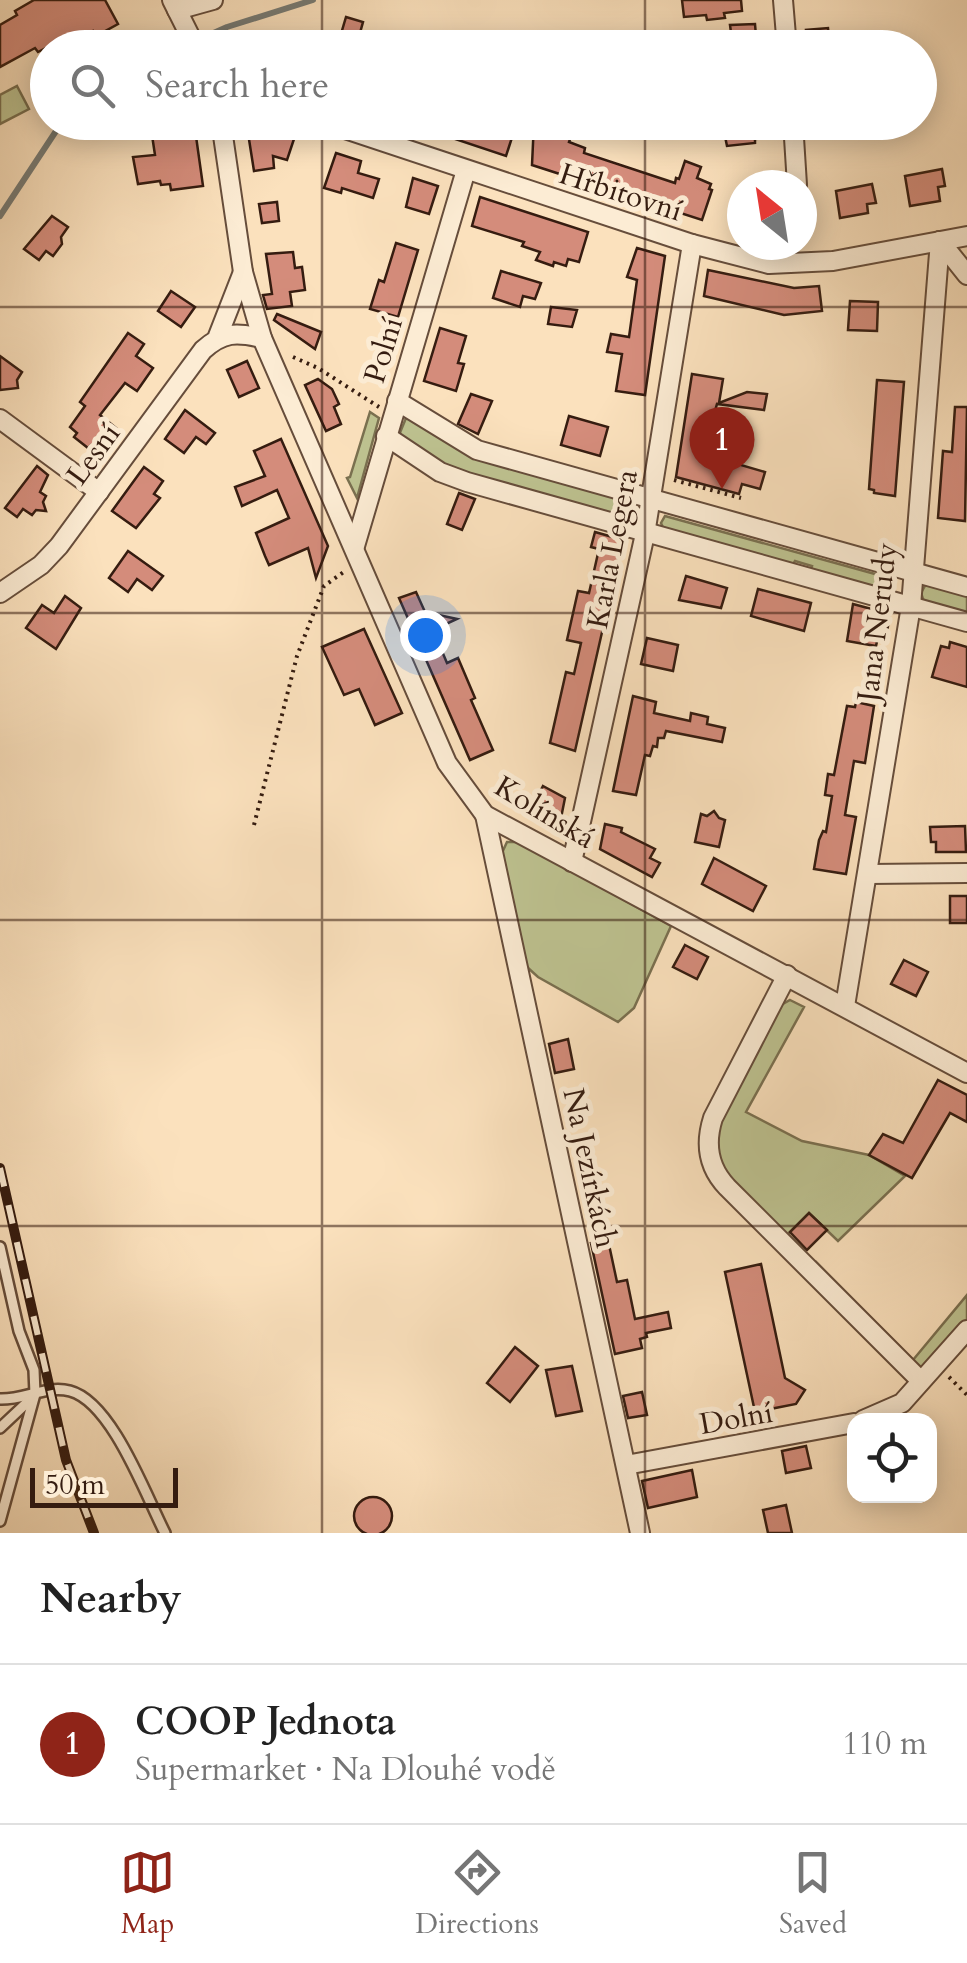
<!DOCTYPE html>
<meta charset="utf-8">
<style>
body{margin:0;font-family:Cardo,serif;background:#f6f6f6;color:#222}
.controls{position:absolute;right:30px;bottom:30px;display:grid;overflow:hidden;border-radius:20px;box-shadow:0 5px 25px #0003}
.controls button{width:90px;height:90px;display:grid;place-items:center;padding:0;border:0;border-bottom:2px solid #e0e0e0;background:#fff;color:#222;font:50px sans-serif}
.compass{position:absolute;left:727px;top:170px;width:90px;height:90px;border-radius:50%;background:#fff;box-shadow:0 5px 25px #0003;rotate:330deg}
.scale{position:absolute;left:30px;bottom:25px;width:148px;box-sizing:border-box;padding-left:10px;border:5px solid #351c10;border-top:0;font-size:28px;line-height:35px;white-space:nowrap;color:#351c10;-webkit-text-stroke:8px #fcecd4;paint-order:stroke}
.you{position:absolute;left:425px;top:635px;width:35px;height:35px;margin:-25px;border:8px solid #fff;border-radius:50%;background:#1a73e8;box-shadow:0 0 0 15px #1a73e833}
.badge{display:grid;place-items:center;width:65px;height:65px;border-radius:50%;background:#8f2418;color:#fff;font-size:32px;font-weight:700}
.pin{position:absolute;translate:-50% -82px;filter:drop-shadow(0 2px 5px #0008)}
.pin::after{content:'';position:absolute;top:52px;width:35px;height:30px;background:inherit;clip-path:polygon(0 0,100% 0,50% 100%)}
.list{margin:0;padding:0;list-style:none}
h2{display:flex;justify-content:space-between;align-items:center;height:130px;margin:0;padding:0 40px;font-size:42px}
h2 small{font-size:32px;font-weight:400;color:#767676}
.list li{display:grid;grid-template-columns:65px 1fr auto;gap:30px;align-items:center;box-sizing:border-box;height:160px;padding:0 40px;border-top:2px solid #e0e0e0}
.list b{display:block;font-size:38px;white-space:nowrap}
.list p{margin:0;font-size:32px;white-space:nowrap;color:#767676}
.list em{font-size:32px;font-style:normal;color:#767676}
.icon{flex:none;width:55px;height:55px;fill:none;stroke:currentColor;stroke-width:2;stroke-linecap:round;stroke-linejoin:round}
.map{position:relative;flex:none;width:967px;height:1533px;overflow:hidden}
.search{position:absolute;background:#fff;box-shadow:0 5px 25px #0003;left:30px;right:30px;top:30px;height:110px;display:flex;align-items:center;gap:25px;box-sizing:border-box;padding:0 35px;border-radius:55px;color:#767676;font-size:38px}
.sheet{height:290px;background:#fff}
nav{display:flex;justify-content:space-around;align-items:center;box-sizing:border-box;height:140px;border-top:2px solid #e0e0e0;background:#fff;font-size:28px;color:#767676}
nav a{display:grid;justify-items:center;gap:5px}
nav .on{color:#8f2418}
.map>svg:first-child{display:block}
.green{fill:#bec391;stroke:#7a7050;stroke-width:2.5}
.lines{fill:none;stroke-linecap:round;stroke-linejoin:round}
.stream{stroke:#767b75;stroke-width:6}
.building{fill:#d48c7b;stroke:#351c10;stroke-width:2.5}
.service-casing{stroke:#664d3b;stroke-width:14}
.minor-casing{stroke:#664d3b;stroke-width:22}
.path{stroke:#351c10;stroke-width:4;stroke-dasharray:2.5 5;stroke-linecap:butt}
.service{stroke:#fcecd4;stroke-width:9}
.minor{stroke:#fcecd4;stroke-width:18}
.rail-casing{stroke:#351c10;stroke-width:10}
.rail{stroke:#fcecd4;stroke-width:6;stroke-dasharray:19;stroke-linecap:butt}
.grid{fill:none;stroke:#351c10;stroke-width:2.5;stroke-opacity:0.55}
.labels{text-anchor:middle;stroke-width:10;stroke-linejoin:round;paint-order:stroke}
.street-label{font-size:30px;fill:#351c10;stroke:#fcecd4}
</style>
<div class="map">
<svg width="967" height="1533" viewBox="0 0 967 1533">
<rect width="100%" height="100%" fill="#fbe1bd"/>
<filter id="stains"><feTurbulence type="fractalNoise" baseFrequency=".002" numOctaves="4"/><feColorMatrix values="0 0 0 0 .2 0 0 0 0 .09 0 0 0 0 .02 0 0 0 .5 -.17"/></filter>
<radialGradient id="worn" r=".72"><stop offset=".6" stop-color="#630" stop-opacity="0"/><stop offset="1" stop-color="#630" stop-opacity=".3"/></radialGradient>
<g class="green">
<path d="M17,86L29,109L0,124V95Z"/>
<path d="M370,412L379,418L357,498L347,478L350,477Z"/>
<path d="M406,418L636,500L634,507L630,506V521L447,469L399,435Z"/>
<path d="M665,516L893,579L890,594L810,572L812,566L795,561L792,566L664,530L661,523Z"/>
<path d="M926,584L967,592V615L924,602L921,593Z"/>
<path d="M507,842H519L671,926L634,1008L618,1022L538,977L527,967L501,855Z"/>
<path d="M790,1000L804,1007L746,1112L802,1141L869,1155L905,1176L838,1241L809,1213L788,1234L805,1251L800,1256L722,1175L714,1144L720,1115L774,1009Z"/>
<path d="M816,1262L913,1360L967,1295V1321L927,1368L920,1372L812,1268Z"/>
</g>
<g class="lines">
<g class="stream">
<path d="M180,48L227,27L313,0"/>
<path d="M0,216L62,122"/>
</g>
</g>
<g class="building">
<path d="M34,0H105L118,24L96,36L93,31L63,48H46L38,52L35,48L0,67V25L17,15L15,11Z"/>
<path d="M682,0H741L742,11L724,13L725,18L707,20L706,15L684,17Z"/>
<path d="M346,17L363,22L358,40L341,34Z"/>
<path d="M755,24L757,48H733L730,25Z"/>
<path d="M828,28L830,48H808L806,30Z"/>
<path d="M150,122H194L203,186L171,190L170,184L161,185L160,181L138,184L133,157L155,155Z"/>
<path d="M457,122H517L506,156L452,138Z"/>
<path d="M534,122H576L569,142L585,148L584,153L675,183L676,178L679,179L685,161L701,167L697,178L711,184L709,189L712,190L702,220L532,165Z"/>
<path d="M722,122H765L766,138L755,139V143L727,146Z"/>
<path d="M257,127L294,139L287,160L273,156L274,168L254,171L248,133Z"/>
<path d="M336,153L361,161L358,173L379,179L373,198L342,188L341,193L324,188Z"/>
<path d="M942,169L945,186L938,187L940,201L910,206L905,176Z"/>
<path d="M413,178L438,186L429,214L406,207Z"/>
<path d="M872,184L876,203L867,204L868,213L840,218L836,191Z"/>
<path d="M480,197L588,232L579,262L568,259L566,266L554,262L553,266L536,260L540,252L522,246L524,242L472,226Z"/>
<path d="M277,202L279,221L262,223L259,204Z"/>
<path d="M52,216L68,227L61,237L62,244L53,256L46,251L39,260L24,249Z"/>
<path d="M396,243L418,250L398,317L370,309L379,280L384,282Z"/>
<path d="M637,248L665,256L645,395L616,391L622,354L607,352L611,334L629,337L637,280L627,277Z"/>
<path d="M293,252L295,268L302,267L305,290L290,292L292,306L267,309L263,295L272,294L266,254Z"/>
<path d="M708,270L794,288L819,286L822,311L784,315L704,296Z"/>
<path d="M501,271L541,283L535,299L523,296L520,307L493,298Z"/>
<path d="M171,291L195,307L181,327L158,311Z"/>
<path d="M850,301L878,302L877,331L848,330Z"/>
<path d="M551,307L577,310L572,327L548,324Z"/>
<path d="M277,314L321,332L315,349L274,320Z"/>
<path d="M440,328L466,336L458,363L464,364L456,391L424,381Z"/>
<path d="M128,333L144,344L136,356L153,368L137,391L125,383L100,415L116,428L109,438L113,446L91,445L88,448L74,437L77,433L70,427L85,406L80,402Z"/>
<path d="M0,356L22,372L17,380L18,388L0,390Z"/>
<path d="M247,361L259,388L239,397L227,370Z"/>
<path d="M692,374L723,379L719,403L747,392L767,394L764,410L717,404L703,454L765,472L760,489L742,484L739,494L676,477Z"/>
<path d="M318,379L332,389L339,404L334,407L341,424L326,431L305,385Z"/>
<path d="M877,380L904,382L895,496L874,493V490L869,489Z"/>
<path d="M471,394L492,401L478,434L458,424Z"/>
<path d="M955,407H967L965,521L938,518L943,451L952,452Z"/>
<path d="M185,410L215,433L206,444L196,437L184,453L165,439Z"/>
<path d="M569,416L608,427L600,456L561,445Z"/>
<path d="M281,439L328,546L316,578L308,548L269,565L265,556L256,533L289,518L277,490L242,506L235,487L265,476L254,451Z"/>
<path d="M37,466L48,475L40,492L46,496L43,502L46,511L36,510L32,515L23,509L17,517L5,508Z"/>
<path d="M144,467L163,481L154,494L160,498L136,528L112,511Z"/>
<path d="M459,493L475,499L462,530L447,524Z"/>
<path d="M595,532L623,540L575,751L550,743L566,672L574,674L581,643L567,640L578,591L589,593L599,549L591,547Z"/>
<path d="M128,551L163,576L152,590L137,579L128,592L109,578Z"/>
<path d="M686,576L727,588L721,608L679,600Z"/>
<path d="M758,589L811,603L804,631L751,616Z"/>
<path d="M416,592L425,612L457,619L433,630L447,663L458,658L475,698L471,700L493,750L470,760L399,598Z"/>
<path d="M65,596L81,608L56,649L26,628L42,605L54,613Z"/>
<path d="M853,604L890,614L886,638L878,637L876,646L847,641Z"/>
<path d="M364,629L402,713L375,725L359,689L344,695L322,647Z"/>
<path d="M647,638L678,645L673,671L641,664Z"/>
<path d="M950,642L967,647V687L932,677L941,646L949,648Z"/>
<path d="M633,696L656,702L654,713L690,721L691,713L708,717L707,724L725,728L722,742L666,731L664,738H658L657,747L653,746L650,756L645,755L636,795L613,791Z"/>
<path d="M856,702L874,706L865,763L854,761L845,815L856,817L846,874L814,869L819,840L823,831L826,832L832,796L825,795L828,774L834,775L847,706L855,707Z"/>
<path d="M543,786L565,798L559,828L530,811Z"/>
<path d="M714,811L719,818L725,820L719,847L695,842L701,814L707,816Z"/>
<path d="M605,824L622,828L621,832L655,849L650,858L660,863L652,877L600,849Z"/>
<path d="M965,826L966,852H936V842H931L930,827Z"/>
<path d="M714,858L766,886L753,911L702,884Z"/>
<rect x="950" y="896" width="17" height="27"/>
<path d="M685,945L708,957L697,979L673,967Z"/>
<path d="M904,960L928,972L916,996L891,984Z"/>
<path d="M568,1039L574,1069L555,1073L549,1044Z"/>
<path d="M938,1080L967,1095V1122L950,1113L912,1178L869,1155L883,1134L903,1143Z"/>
<path d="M809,1213L827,1230L807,1250L790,1232Z"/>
<path d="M608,1240L617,1282L627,1280L635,1319L668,1312L671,1328L646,1333L647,1337L640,1339L642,1348L615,1354L591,1243Z"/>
<path d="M761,1264L785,1378L805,1390L796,1404L755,1412L725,1272Z"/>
<path d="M515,1347L538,1366L510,1402L487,1383Z"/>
<path d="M572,1366L582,1411L556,1416L546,1370Z"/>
<path d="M642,1392L647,1415L628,1418L623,1396Z"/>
<path d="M806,1446L811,1468L786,1473L782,1451Z"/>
<path d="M692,1470L697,1497L648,1508L642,1481Z"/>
<circle cx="373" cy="1516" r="19"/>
<path d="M786,1505L792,1533H768L763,1510Z"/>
</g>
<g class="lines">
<defs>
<g id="service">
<path d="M0,1247L19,1331L34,1370L35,1394L0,1521"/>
<path d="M0,1399C24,1400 46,1385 70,1391C112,1402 146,1496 165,1533"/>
<path d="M0,1428L34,1396"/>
</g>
<g id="minor">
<path d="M172,0L196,48"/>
<path d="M783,0L787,48"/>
<path d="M177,10L213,0"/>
<path d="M221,122L243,272L262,338L447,763L485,815L967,1073"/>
<path d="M324,122L692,244L769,264L833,261L967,236"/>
<path d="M793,122L797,185"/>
<path d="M940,241L967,275"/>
<path d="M218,336L243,272"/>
<path d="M397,401L477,450L967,587"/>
<path d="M0,419L99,492"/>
<path d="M386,436L440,472L467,482L967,622"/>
<path d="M355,546L466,170"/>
<path d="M0,593L41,565L59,546L203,350C223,332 236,332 262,338"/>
<path d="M485,815L640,1533"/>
<path d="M572,862L645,534L692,244"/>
<path d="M869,874L967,873"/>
<path d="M787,975L713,1118C705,1143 708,1167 727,1187L921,1381"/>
<path d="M845,1006L911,606L940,241"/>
<path d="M863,1420L902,1403L967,1330"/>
<path d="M626,1465L854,1423"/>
</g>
</defs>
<use href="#service" class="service-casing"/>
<use href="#minor" class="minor-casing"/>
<g class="path">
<path d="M293,357L318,368L379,407"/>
<path d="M674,480L741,498"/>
<path d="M254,825L297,656L324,586L345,571"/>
<path d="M949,1377L967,1395"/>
</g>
<use href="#service" class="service"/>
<use href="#minor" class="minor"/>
<defs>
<path id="rail" d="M0,1168L66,1460L94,1533"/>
</defs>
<use href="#rail" class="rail-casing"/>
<use href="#rail" class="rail"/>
</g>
<path class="grid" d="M322,0V48M645,0V48M322,122V1533M645,122V1533M0,307H967M0,613H967M0,920H967M0,1226H967"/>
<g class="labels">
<g class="street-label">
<text transform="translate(621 192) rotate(18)" y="10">Hřbitovní</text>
<text transform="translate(383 350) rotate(-73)" y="10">Polní</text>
<text transform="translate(93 454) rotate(-54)" y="10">Lesní</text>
<text transform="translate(612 549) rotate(-79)" y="10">Karla Legera</text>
<text transform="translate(877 622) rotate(-83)" y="10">Jana Nerudy</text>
<text transform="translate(545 812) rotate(31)" y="10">Kolínská</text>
<text transform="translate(590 1168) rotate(78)" y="10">Na Jezírkách</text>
<text transform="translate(736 1418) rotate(-10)" y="10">Dolní</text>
</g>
</g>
<rect width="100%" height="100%" filter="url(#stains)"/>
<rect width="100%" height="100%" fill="url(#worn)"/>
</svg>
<div class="controls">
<button><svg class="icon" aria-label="locate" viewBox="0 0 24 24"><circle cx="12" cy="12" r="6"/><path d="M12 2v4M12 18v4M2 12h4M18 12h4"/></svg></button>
</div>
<svg class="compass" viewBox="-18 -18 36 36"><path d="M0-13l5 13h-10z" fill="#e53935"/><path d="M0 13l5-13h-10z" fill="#767676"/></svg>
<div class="scale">50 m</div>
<div class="you"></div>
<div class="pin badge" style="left:722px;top:489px">1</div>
<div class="search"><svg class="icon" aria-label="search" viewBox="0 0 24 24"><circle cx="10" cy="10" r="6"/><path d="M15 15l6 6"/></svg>Search here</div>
</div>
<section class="sheet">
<h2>Nearby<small></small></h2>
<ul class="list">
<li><span class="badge">1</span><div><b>COOP Jednota</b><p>Supermarket · Na Dlouhé vodě</p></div><em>110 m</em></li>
</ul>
</section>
<nav>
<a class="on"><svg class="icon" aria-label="map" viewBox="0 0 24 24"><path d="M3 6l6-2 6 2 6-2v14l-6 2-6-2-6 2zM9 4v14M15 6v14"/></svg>Map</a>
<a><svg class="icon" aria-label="directions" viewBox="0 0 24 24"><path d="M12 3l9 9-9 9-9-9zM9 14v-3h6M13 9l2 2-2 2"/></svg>Directions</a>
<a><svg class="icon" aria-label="saved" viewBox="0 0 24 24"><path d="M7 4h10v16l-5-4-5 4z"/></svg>Saved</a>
</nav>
